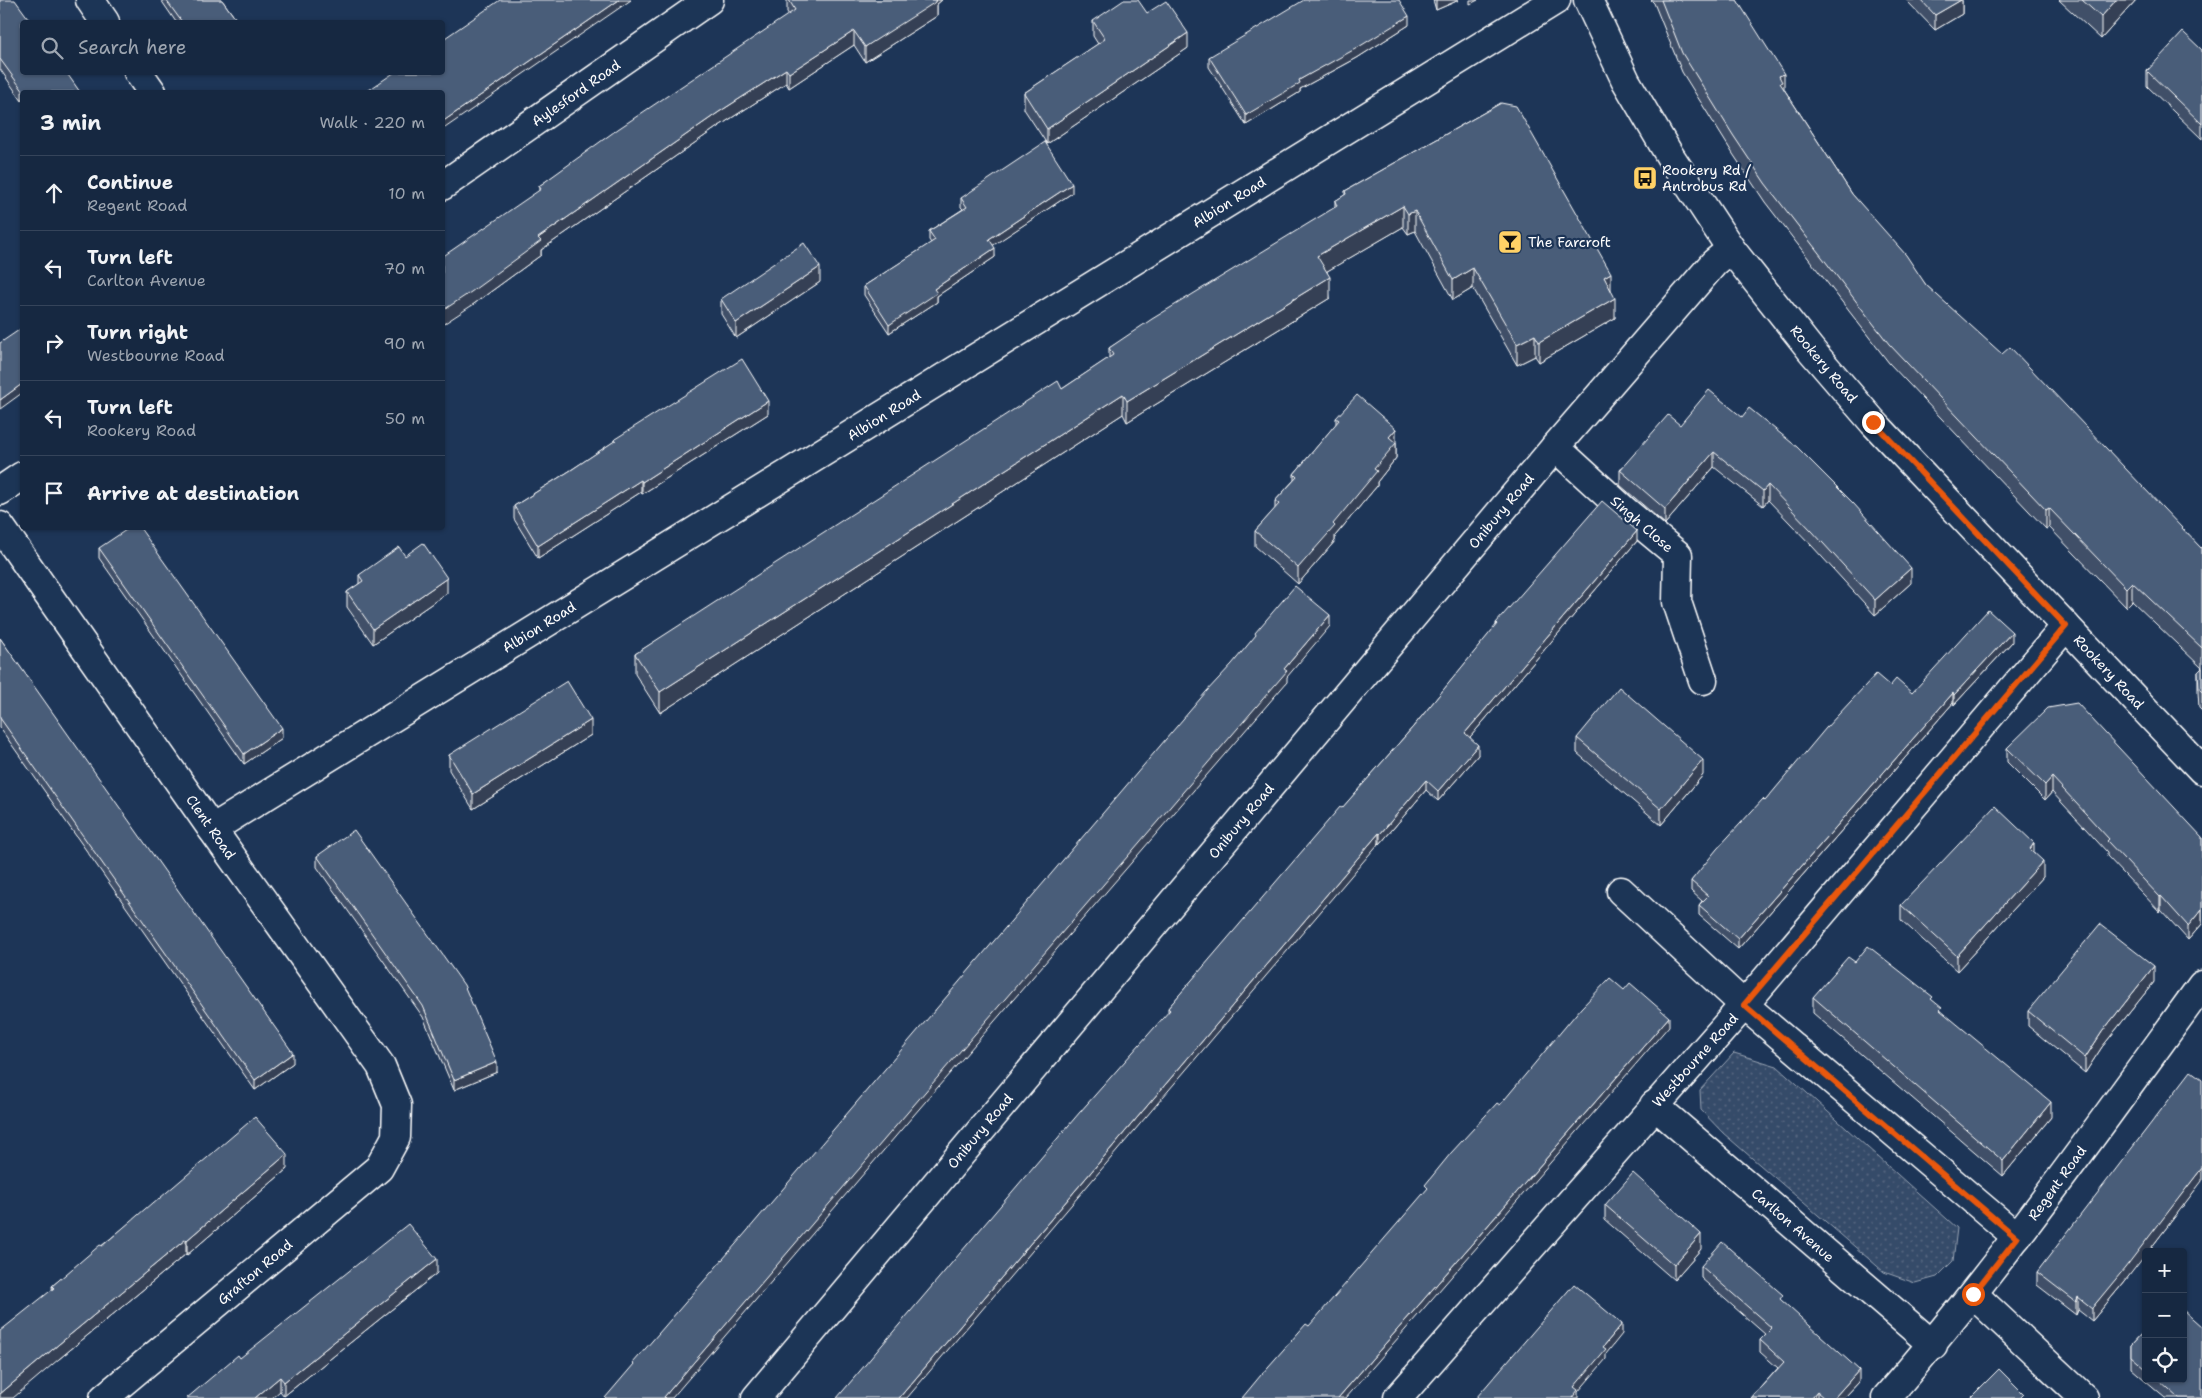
<!DOCTYPE html>
<meta charset="utf-8">
<style>
body{margin:0;font-family:"Shantell Sans",sans-serif;background:#23344c;color:#f1f3f6}
.controls{position:absolute;right:15px;bottom:15px;display:grid;overflow:hidden;border-radius:5px;box-shadow:0 1px 4px #0004}
.controls button{width:45px;height:45px;display:grid;place-items:center;padding:0;border:0;border-bottom:1px solid #35445a;background:#162841;color:#f1f3f6;font:25px sans-serif}
.stop{position:absolute;width:15px;height:15px;margin:-11px;border:4px solid #ea580c;border-radius:50%;background:#fff}
.stop.end{background:#ea580c;border-color:#fff;box-shadow:0 1px 5px #0008}
.list{margin:0;padding:0;list-style:none}
h2{display:flex;justify-content:space-between;align-items:center;height:65px;margin:0;padding:0 20px;font-size:21px}
h2 small{font-size:16px;font-weight:400;color:#9ea6b1}
.list li{display:grid;grid-template-columns:32px 1fr auto;gap:15px;align-items:center;box-sizing:border-box;height:75px;padding:0 20px;border-top:1px solid #35445a}
.list b{display:block;font-size:19px;white-space:nowrap}
.list p{margin:0;font-size:16px;white-space:nowrap;color:#9ea6b1}
.list em{font-size:16px;font-style:normal;color:#9ea6b1}
.icon{flex:none;width:28px;height:28px;fill:none;stroke:currentColor;stroke-width:2;stroke-linecap:round;stroke-linejoin:round}
.map{position:relative;flex:none;width:2202px;height:1398px;overflow:hidden}
.search{position:absolute;background:#162841;box-shadow:0 1px 4px #0004;left:20px;top:20px;width:425px;height:55px;display:flex;align-items:center;gap:12px;box-sizing:border-box;padding:0 18px;border-radius:5px;color:#9ea6b1;font-size:19px}
.panel{position:absolute;background:#162841;box-shadow:0 1px 4px #0004;left:20px;top:90px;width:425px;height:440px;border-radius:5px}
.map>svg:first-child{display:block}
.grass{fill:url(#grass-dots);stroke:#9aa5b4}
.lines{fill:none;stroke-linecap:round;stroke-linejoin:round}
.minor-casing{stroke:#fff;stroke-width:31}
.primary-casing{stroke:#fff;stroke-width:31}
.minor{stroke:#1d3557;stroke-width:28}
.primary{stroke:#1d3557;stroke-width:28}
.wall{fill:#405068;stroke:#fff}
.shaded-wall{fill:#344155;stroke:#fff}
.building{fill:#4a5d79;stroke:#fff}
.route{stroke:#ea580c;stroke-width:6}
.labels{text-anchor:middle;stroke-width:4.5;stroke-linejoin:round;paint-order:stroke}
.street-label{font-size:14px;fill:#fff;stroke:#1d3557}
.poi-label{font-size:14px;fill:#fff;stroke:#1d3557;text-anchor:start}
</style>
<div class="map">
<svg width="2202" height="1398" viewBox="0 0 2202 1398">
<defs>
<pattern id="grass-dots" width="8" height="8" patternUnits="userSpaceOnUse" patternTransform="scale(1.25)"><rect width="8" height="8" fill="#364b69"/><path d="M2 2h.1M6 6h.1" fill="none" stroke="#546680" stroke-width="1.8" stroke-linecap="round"/></pattern>
</defs>
<rect width="100%" height="100%" fill="#1d3557"/>
<filter id="ink" filterUnits="userSpaceOnUse"><feTurbulence type="fractalNoise" baseFrequency=".02" numOctaves="2"/><feDisplacementMap in="SourceGraphic" scale="10" xChannelSelector="R" yChannelSelector="G"/><feConvolveMatrix kernelMatrix="1 2 1 2 8 2 1 2 1" color-interpolation-filters="sRGB"/></filter>
<g filter="url(#ink)">
<path class="grass" d="M1734,1053L1777,1066L1957,1228L1953,1261L1937,1277L1915,1283L1884,1272L1723,1133L1701,1110L1700,1090Z"/>
<g class="lines">
<defs>
<g id="minor">
<path d="M90,0L105,22"/>
<path d="M138,72L152,92"/>
<path d="M442,186L709,0"/>
<path d="M1555,447L1625,511L1678,555L1677,602L1703,680"/>
<path d="M0,491L22,476"/>
<path d="M0,526L212,829L381,1066L397,1105L396,1137L379,1168L104,1398"/>
<path d="M212,829L1556,0"/>
<path d="M1621,891L1744,1005L2017,1237"/>
<path d="M1654,1105L1933,1345"/>
<path d="M1973,1294L2084,1398"/>
<path d="M756,1398L1555,447L1714,263L1731,249"/>
<path d="M1398,1398L1744,1005L2066,626"/>
<path d="M1886,1398C2000,1267 2100,1125 2202,985"/>
</g>
<path id="primary" d="M1588,0L1626,81L1670,156L1731,249L1811,350L1873,422L2202,770"/>
</defs>
<use href="#minor" class="minor-casing"/>
<use href="#primary" class="primary-casing"/>
<use href="#minor" class="minor"/>
<use href="#primary" class="primary"/>
</g>
<g class="wall">
<path d="M0,0L80,92H22V101L0,69Z"/>
<path d="M161,0H222L238,22H176Z"/>
<path d="M787,0H942L937,4V16L865,62L854,45L789,88L786,83L719,126L541,250V255L471,306L539,191V186L789,15L787,12Z"/>
<path d="M1433,0H1459L1436,10Z"/>
<path d="M1651,0H1737L1784,89L1852,194L1926,285L2201,548L2202,547V668L2132,601L2126,607L2049,527L2046,529L1889,363L1765,202L1733,154L1682,72L1654,3Z"/>
<path d="M1906,0H1962V14L1935,30Z"/>
<path d="M2059,0H2136L2101,39Z"/>
<path d="M1147,13L1188,48L1047,144L1024,109V93L1098,44L1093,36V21Z"/>
<path d="M1409,25L1357,58L1300,89V92L1246,125L1209,67V57Z"/>
<path d="M2202,50V139L2147,86V71Z"/>
<path d="M1501,103L1611,290L1615,318L1539,362L1535,356L1517,365L1473,288L1453,300L1415,231L1408,234L1403,227L1327,271L1330,298L1127,422L1123,414L660,713L635,674V654L1062,389L1109,358V348L1335,208V201L1345,195V191Z"/>
<path d="M1072,193L993,245L995,257L937,296V302L889,333L864,295V286L931,243L929,240V231L963,209L961,207V198Z"/>
<path d="M820,282L736,338L721,314V299Z"/>
<path d="M768,414L642,494L641,492L538,558L514,519V506L571,470L615,441V439Z"/>
<path d="M1742,417L1911,583L1875,615L1812,546L1768,500L1763,506L1714,467L1665,524L1620,485V470L1680,425Z"/>
<path d="M1336,418L1396,442V458L1377,482V486L1335,536V541L1298,584L1255,546V531L1275,509V501L1294,480V474L1336,424Z"/>
<path d="M1637,541L1470,737L1478,755L1438,801L1426,790L1380,844L1379,843L1168,1012V1008L1413,727L1496,626V623Z"/>
<path d="M99,548L282,738L244,764L99,558Z"/>
<path d="M405,556L447,593L373,644L347,607V592L359,584V575Z"/>
<path d="M0,638L293,1063L255,1090L0,728Z"/>
<path d="M2012,642L1954,705L1953,703L1738,949L1699,915V905L1702,901L1691,891V881L1765,801L1890,686L1912,693Z"/>
<path d="M2202,668V711L2199,708L2198,692V672Z"/>
<path d="M591,735L473,809L449,770V755Z"/>
<path d="M1577,738L1703,775L1661,825L1577,753Z"/>
<path d="M2007,748L2202,837V924L2188,940L2161,910L2160,912L2107,856V852L2052,792L2045,800L2007,762Z"/>
<path d="M2034,853L2043,877L1957,971L1901,920V905Z"/>
<path d="M317,856L497,1072L454,1090L423,1017L317,867Z"/>
<path d="M1855,962L1933,1001L1942,1012L2051,1117L2003,1176L1813,1013V997Z"/>
<path d="M2154,982L2102,1047L2085,1073L2028,1026V1011Z"/>
<path d="M287,1169L187,1255L186,1254L59,1359L52,1286L153,1204Z"/>
<path d="M2197,1187L2148,1252H2146L2125,1281L2092,1321L2078,1310L2076,1315L2037,1285V1272Z"/>
<path d="M1605,1205L1701,1249L1674,1280L1605,1220Z"/>
<path d="M1701,1266L1783,1302L1859,1382L1844,1398H1751L1778,1368L1760,1352V1340L1766,1335L1701,1278Z"/>
<path d="M437,1273L284,1396L280,1391L240,1358Z"/>
<path d="M2146,1329V1379H2183L2202,1398H2166L2131,1368V1345Z"/>
</g>
<g class="shaded-wall">
<path d="M619,0H631L442,130V122Z"/>
<path d="M932,0H942L937,4V16L865,62V47Z"/>
<path d="M1436,0H1459L1436,10Z"/>
<path d="M1470,0H1478L1470,4Z"/>
<path d="M1961,0H1962V14L1935,30V15Z"/>
<path d="M2116,0H2136L2101,39V17Z"/>
<path d="M1409,16V25L1357,58L1300,89V92L1246,125V115L1299,80Z"/>
<path d="M854,31V45L789,88V73Z"/>
<path d="M1188,33V48L1047,144V129Z"/>
<path d="M786,69V83L719,126L541,250V255L471,306L442,325V311L538,238L719,112Z"/>
<path d="M1784,74V93L1782,94L1779,76Z"/>
<path d="M1072,184V193L989,248V239Z"/>
<path d="M1403,206V227L1317,277V256Z"/>
<path d="M1415,211V231L1408,234V214Z"/>
<path d="M995,248V257L937,296V302L889,333V325L934,289Z"/>
<path d="M820,267V282L736,338V323Z"/>
<path d="M1473,268V288L1453,300V280Z"/>
<path d="M1611,273V294L1604,277Z"/>
<path d="M1330,277V298L1127,422V401Z"/>
<path d="M1615,298V318L1539,362V342Z"/>
<path d="M1535,335V356L1517,365V344Z"/>
<path d="M22,384V393L0,409V400Z"/>
<path d="M1123,394V414L660,713V692Z"/>
<path d="M768,401V414L642,494V482Z"/>
<path d="M1396,429V458L1377,482V486L1335,536V541L1298,584V568L1374,469L1389,437Z"/>
<path d="M1714,452V467L1665,524V509Z"/>
<path d="M641,480V492L538,558V546Z"/>
<path d="M1768,485V500L1763,506V491Z"/>
<path d="M2049,508V527L2046,529V510Z"/>
<path d="M1637,531V541L1465,743V733Z"/>
<path d="M1911,568V583L1875,615V600Z"/>
<path d="M447,578V593L373,644V629Z"/>
<path d="M2132,582V601L2126,607V588Z"/>
<path d="M1330,615V626L1287,677V682L907,1123L672,1398H664V1397Z"/>
<path d="M2012,632V642L1954,705V695Z"/>
<path d="M1953,693V703L1738,949V939Z"/>
<path d="M591,720V735L473,809V794Z"/>
<path d="M282,728V738L244,764V754Z"/>
<path d="M1478,745V755L1438,801V791Z"/>
<path d="M1703,760V775L1661,825V809Z"/>
<path d="M2052,777V792L2045,800V785Z"/>
<path d="M1426,780V790L1380,844V834Z"/>
<path d="M1379,833V843L907,1398H899Z"/>
<path d="M2034,843V858L2030,849Z"/>
<path d="M2043,861V877L1957,971V956Z"/>
<path d="M2161,896V910L2160,912V897Z"/>
<path d="M2202,909V924L2188,940V926Z"/>
<path d="M2154,966V982L2102,1047L2085,1073V1058L2102,1032Z"/>
<path d="M1669,1017V1026L1346,1398H1338Z"/>
<path d="M293,1053V1063L255,1090V1080Z"/>
<path d="M497,1062V1072L454,1090V1080Z"/>
<path d="M2051,1102V1117L2003,1176V1161Z"/>
<path d="M287,1154V1169L187,1255V1240Z"/>
<path d="M2202,1168V1181L2148,1252H2146V1254L2125,1281L2092,1321V1308Z"/>
<path d="M1701,1234V1249L1674,1280V1265Z"/>
<path d="M186,1239V1254L59,1359L13,1398H0V1394L59,1344Z"/>
<path d="M437,1259V1273L284,1396V1382Z"/>
<path d="M2078,1297V1310L2076,1315V1302Z"/>
<path d="M1622,1324V1334L1606,1354V1359L1578,1392V1398H1572L1574,1387L1603,1347Z"/>
<path d="M1859,1370V1382L1844,1398H1834Z"/>
<path d="M280,1377V1391L272,1398H255Z"/>
<path d="M1817,1392V1398H1812Z"/>
</g>
<g class="building">
<path d="M0,0H15L31,22H22V72H66L80,92H24L0,59Z"/>
<path d="M166,0H222L238,22H182Z"/>
<path d="M500,0H619L442,122V92H366L395,72H442V40Z"/>
<path d="M789,0H936L937,1L865,47L854,31L789,73L786,69L719,112L538,238L541,241L471,292L442,311V257L541,189L539,186L618,129L795,10Z"/>
<path d="M1124,0H1138L1147,13L1166,1L1188,33L1047,129L1024,93L1105,39L1093,21Z"/>
<path d="M1304,0H1399L1409,16L1357,48L1299,80L1300,83L1246,115L1209,57Z"/>
<path d="M1661,0H1737L1784,74L1779,76L1782,82L1780,83L1852,194L1906,255L1926,285L2002,354L2010,347L2201,548L2202,547V648L2132,582L2126,588L2049,508L2046,510L1889,344L1765,183L1733,135L1682,53Z"/>
<path d="M1921,0H1961L1935,15Z"/>
<path d="M2082,0H2116L2101,17Z"/>
<path d="M2183,32L2202,50V124L2147,71Z"/>
<path d="M1501,103L1516,106L1611,273L1604,277L1615,298L1539,342L1535,335L1517,344L1473,268L1453,280L1415,211L1408,214L1403,206L1317,256L1330,277L1127,401L1123,394L660,692L635,654L1058,381L1062,389L1113,355L1109,348L1152,319L1337,206L1335,201L1346,194L1345,191Z"/>
<path d="M1045,142L1072,184L989,239L995,248L934,289L937,293L889,325L864,286L935,240L929,231L967,207L961,198Z"/>
<path d="M804,243L820,267L736,323L721,299Z"/>
<path d="M22,328V384L0,400V343Z"/>
<path d="M742,359L768,401L642,482L641,480L538,546L514,506L571,470L616,440L615,439Z"/>
<path d="M1709,390L1742,417L1749,408L1797,447L1854,504L1911,568L1875,600L1812,531L1768,485L1763,491L1714,452L1665,509L1620,470L1668,415L1680,425Z"/>
<path d="M1357,395L1396,429L1389,437L1396,443L1374,469L1377,471L1333,524L1335,526L1298,568L1255,531L1279,504L1275,501L1297,477L1294,474L1339,420L1336,418Z"/>
<path d="M1602,501L1637,531L1465,733L1478,745L1438,791L1426,780L1380,834L1379,833L899,1398H837L1080,1112L1170,1010L1168,1008L1340,807L1342,808L1413,727L1497,624L1496,623Z"/>
<path d="M129,528H140L282,728L244,754L99,548Z"/>
<path d="M423,543L447,578L373,629L347,592L363,581L359,575L399,547L405,556Z"/>
<path d="M1295,586L1330,615L1284,669L1287,671L907,1113L664,1397L666,1398H605L634,1364L633,1363L742,1237L1206,692L1232,664L1256,635L1255,633Z"/>
<path d="M1988,610L2012,632L1954,695L1953,693L1738,939L1699,905L1708,896L1691,881L1717,849L1763,799L1765,801L1826,728L1876,674L1890,686L1896,679L1912,693Z"/>
<path d="M0,638L293,1053L255,1080L0,718Z"/>
<path d="M2202,668V692L2199,689L2198,672Z"/>
<path d="M567,681L591,720L473,794L449,755Z"/>
<path d="M1619,687L1703,760L1661,809L1577,738Z"/>
<path d="M2077,703L2202,837V909L2188,926L2161,896L2160,897L2107,841L2109,839L2052,777L2045,785L2007,748L2048,708Z"/>
<path d="M1995,806L2034,843L2030,849L2043,861L1957,956L1901,905Z"/>
<path d="M354,830L464,985L497,1062L454,1080L423,1006L317,856Z"/>
<path d="M2100,924L2154,966L2102,1032L2085,1058L2028,1011Z"/>
<path d="M1868,946L1933,997L1931,999L1942,1008L1940,1010L2051,1102L2003,1161L1813,997L1848,957L1855,962Z"/>
<path d="M1610,978L1624,990L1630,983L1669,1017L1338,1398H1242L1261,1375L1306,1324L1309,1326L1410,1209L1428,1188L1425,1185L1451,1153L1497,1103L1500,1105L1581,1008Z"/>
<path d="M2191,1071L2202,1079V1168L2125,1268L2092,1308L2078,1297L2076,1302L2037,1272Z"/>
<path d="M255,1117L287,1154L187,1240L186,1239L59,1344L0,1394V1331L54,1288L52,1286L100,1245L102,1246L152,1203L153,1204Z"/>
<path d="M1633,1173L1701,1234L1674,1265L1605,1205Z"/>
<path d="M408,1224L437,1259L284,1382L280,1377L255,1398H187L238,1355L240,1358Z"/>
<path d="M1722,1242L1783,1295L1780,1299L1859,1370L1834,1398H1824L1817,1392L1812,1398H1751L1784,1362L1760,1340L1772,1328L1701,1266Z"/>
<path d="M1574,1284L1622,1324L1603,1347L1606,1349L1574,1387L1578,1390L1572,1398H1476Z"/>
<path d="M2183,1310L2202,1327V1398H2179L2158,1379H2183Z"/>
<path d="M2146,1329V1369L2131,1356V1345Z"/>
<path d="M1999,1369L2024,1394L2020,1398H1970Z"/>
</g>
</g>
<g class="lines" filter="url(#ink)">
<path class="route" d="M1873,422L2066,626L1744,1005L2017,1238L1973,1294"/>
</g>
<defs>
<symbol id="bus-square" viewBox="-11 -11 22 22"><rect x="-9" y="-9" width="18" height="18" rx="4" fill="#ffd166" stroke="#1d3557"/><path d="M-5-6H5V4H4V6H2V4H-2V6H-4V4H-5ZM-3.5-4V0h7V-4ZM-3.5 1.2v1.5H-2V1.2ZM2 1.2v1.5H3.5V1.2Z" fill="#111"/></symbol>
<symbol id="bar-square" viewBox="-11 -11 22 22"><rect x="-9" y="-9" width="18" height="18" rx="4" fill="#ffd166" stroke="#1d3557"/><path d="M-6-5H6L.8 .8V4.5H3.5V6h-7V4.5H-.8V.8Z" fill="#111"/></symbol>
</defs>
<g fill-rule="evenodd">
<use href="#bus-square" x="1631" y="164" width="28" height="28"/>
<use href="#bar-square" x="1496" y="228" width="28" height="28"/>
</g>
<g class="labels">
<g class="street-label">
<text transform="translate(576 93) rotate(-35)" y="5">Aylesford Road</text>
<text transform="translate(1229 202) rotate(-32)" y="5">Albion Road</text>
<text transform="translate(1824 364) rotate(50)" y="5">Rookery Road</text>
<text transform="translate(884 415) rotate(-32)" y="5">Albion Road</text>
<text transform="translate(1501 511) rotate(-50)" y="5">Onibury Road</text>
<text transform="translate(1642 524) rotate(41)" y="5">Singh Close</text>
<text transform="translate(539 627) rotate(-32)" y="5">Albion Road</text>
<text transform="translate(2109 672) rotate(47)" y="5">Rookery Road</text>
<text transform="translate(1241 821) rotate(-50)" y="5">Onibury Road</text>
<text transform="translate(211 827) rotate(55)" y="5">Clent Road</text>
<text transform="translate(1695 1060) rotate(-48)" y="5">Westbourne Road</text>
<text transform="translate(980 1131) rotate(-50)" y="5">Onibury Road</text>
<text transform="translate(2057 1183) rotate(-54)" y="5">Regent Road</text>
<text transform="translate(1793 1225) rotate(41)" y="5">Carlton Avenue</text>
<text transform="translate(255 1272) rotate(-40)" y="5">Grafton Road</text>
</g>
<g class="poi-label">
<text x="1662" y="175">Rookery Rd /<tspan x="1662" dy="16">Antrobus Rd</tspan></text>
<text x="1528" y="247">The Farcroft</text>
</g>
</g>
</svg>
<div class="controls">
<button>+</button>
<button>−</button>
<button><svg class="icon" aria-label="locate" viewBox="0 0 24 24"><circle cx="12" cy="12" r="6"/><path d="M12 2v4M12 18v4M2 12h4M18 12h4"/></svg></button>
</div>
<div class="stop" style="left:1973px;top:1294px"></div>
<div class="stop end" style="left:1873px;top:422px"></div>
<div class="search"><svg class="icon" aria-label="search" viewBox="0 0 24 24"><circle cx="10" cy="10" r="6"/><path d="M15 15l6 6"/></svg>Search here</div>
<section class="panel">
<h2>3 min<small>Walk · 220 m</small></h2>
<ul class="list">
<li><svg class="icon" aria-label="ahead" viewBox="0 0 24 24"><path d="M12 20V5M6 11l6-6 6 6"/></svg><div><b>Continue</b><p>Regent Road</p></div><em>10 m</em></li>
<li><svg class="icon" aria-label="left" viewBox="0 0 24 24"><path d="M17 20v-9H6M10 6l-5 5 5 5"/></svg><div><b>Turn left</b><p>Carlton Avenue</p></div><em>70 m</em></li>
<li><svg class="icon" aria-label="right" viewBox="0 0 24 24"><path d="M7 20v-9h11M14 6l5 5-5 5"/></svg><div><b>Turn right</b><p>Westbourne Road</p></div><em>90 m</em></li>
<li><svg class="icon" aria-label="left" viewBox="0 0 24 24"><path d="M17 20v-9H6M10 6l-5 5 5 5"/></svg><div><b>Turn left</b><p>Rookery Road</p></div><em>50 m</em></li>
<li><svg class="icon" aria-label="arrive" viewBox="0 0 24 24"><path d="M6 21V4h12l-3 4 3 4H6"/></svg><div><b>Arrive at destination</b></div></li>
</ul>
</section>
</div>
